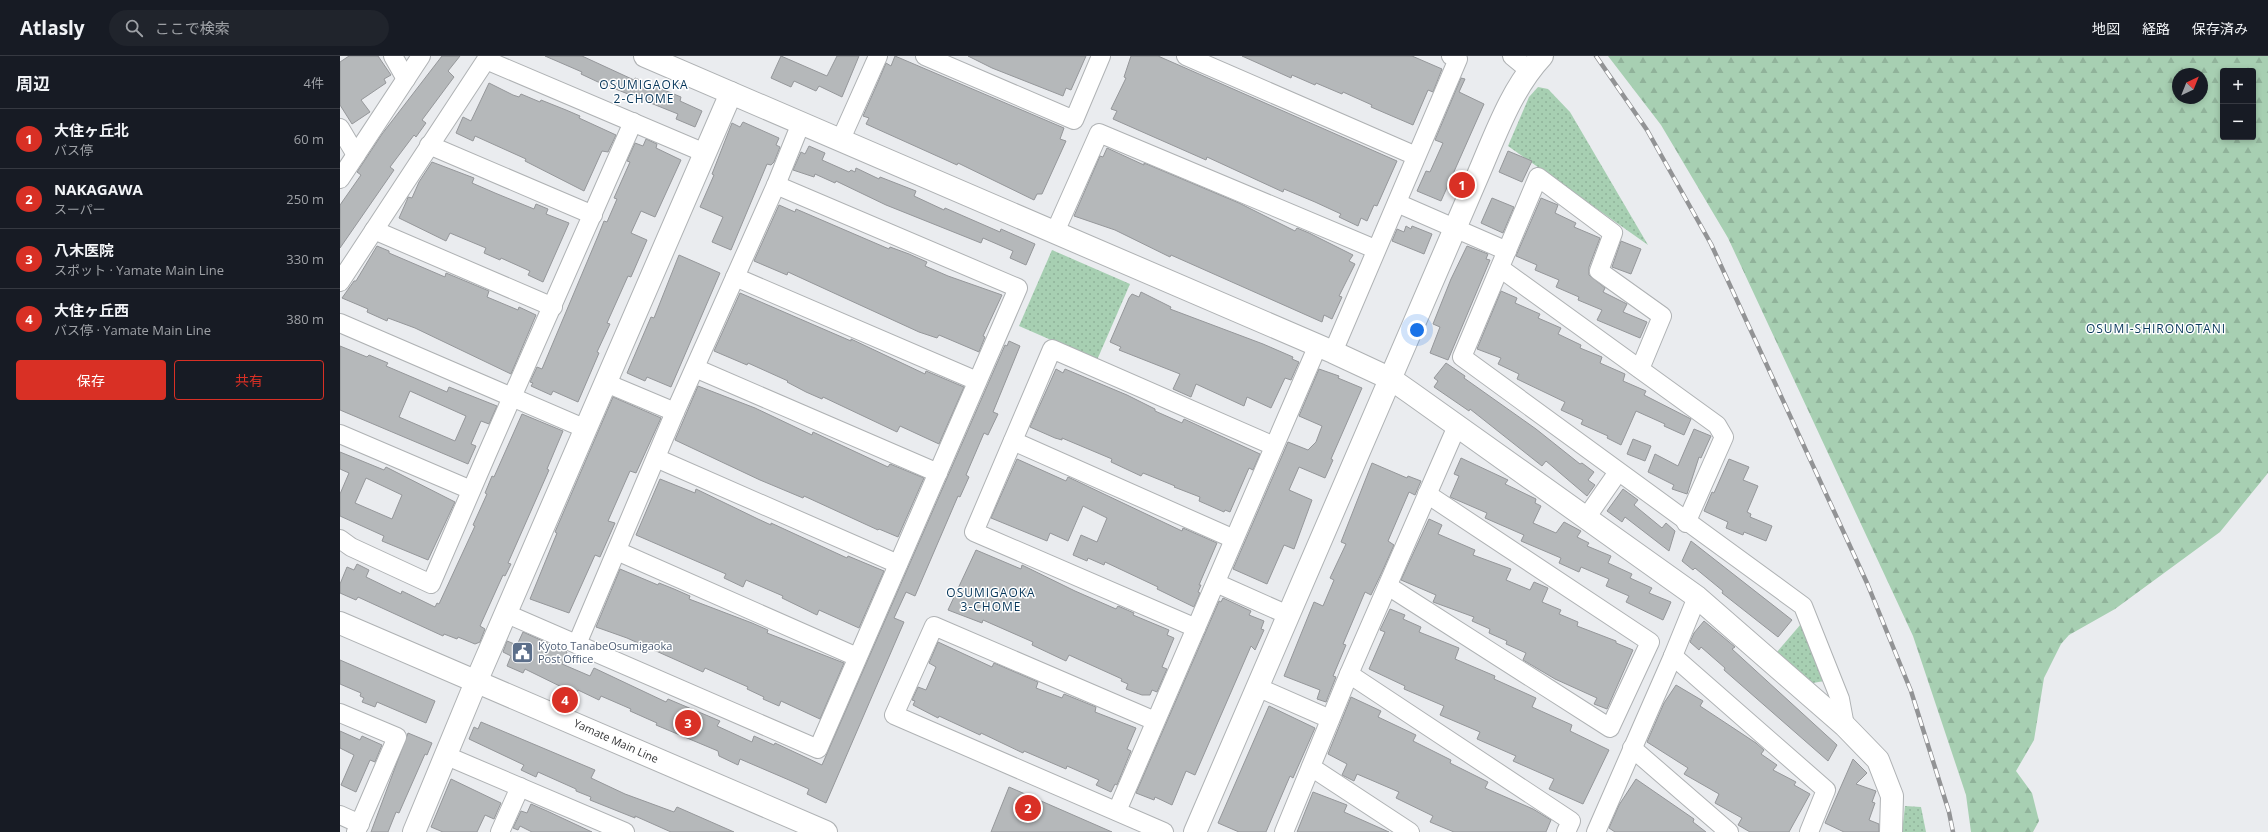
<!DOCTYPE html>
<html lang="ja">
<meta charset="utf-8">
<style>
body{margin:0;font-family:"Open Sans","Noto Sans JP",sans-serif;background:#20242c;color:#f1f3f6}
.controls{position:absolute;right:12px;top:12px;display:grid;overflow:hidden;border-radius:4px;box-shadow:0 2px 6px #0003}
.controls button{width:36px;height:36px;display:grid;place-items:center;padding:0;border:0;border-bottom:1px solid #363941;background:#171b24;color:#f1f3f6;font:20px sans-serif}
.compass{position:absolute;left:1832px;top:12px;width:36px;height:36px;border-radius:50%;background:#171b24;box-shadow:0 2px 6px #0003;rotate:43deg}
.you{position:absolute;left:1077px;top:274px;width:14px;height:14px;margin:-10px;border:3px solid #fff;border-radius:50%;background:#1a73e8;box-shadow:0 0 0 6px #1a73e833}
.badge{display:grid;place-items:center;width:26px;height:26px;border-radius:50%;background:#d93025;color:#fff;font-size:13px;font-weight:700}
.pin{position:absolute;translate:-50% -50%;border:2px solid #fff;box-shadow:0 1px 4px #0006}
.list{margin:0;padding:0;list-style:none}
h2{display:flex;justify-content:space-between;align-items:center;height:52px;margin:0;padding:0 16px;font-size:17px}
h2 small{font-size:13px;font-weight:400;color:#9ea1a6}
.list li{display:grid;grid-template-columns:26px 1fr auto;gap:12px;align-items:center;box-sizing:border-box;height:60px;padding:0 16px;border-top:1px solid #363941}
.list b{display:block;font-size:15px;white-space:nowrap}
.list p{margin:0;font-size:13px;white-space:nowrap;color:#9ea1a6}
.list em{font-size:13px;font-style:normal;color:#9ea1a6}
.actions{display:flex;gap:8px;padding:12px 16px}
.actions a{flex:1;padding:9px 0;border:1px solid #d93025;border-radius:4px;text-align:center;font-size:14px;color:#d93025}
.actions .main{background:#d93025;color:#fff}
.icon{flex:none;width:22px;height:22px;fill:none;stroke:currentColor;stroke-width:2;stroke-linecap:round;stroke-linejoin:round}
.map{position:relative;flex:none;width:1928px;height:776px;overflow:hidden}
header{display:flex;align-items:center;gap:24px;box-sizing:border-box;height:56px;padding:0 20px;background:#171b24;border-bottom:1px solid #363941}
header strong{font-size:19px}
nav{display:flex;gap:22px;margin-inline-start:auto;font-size:14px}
.search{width:280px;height:36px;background:#20242c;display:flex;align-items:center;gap:10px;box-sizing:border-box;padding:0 14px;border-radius:22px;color:#9ea1a6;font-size:15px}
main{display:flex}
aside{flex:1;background:#171b24}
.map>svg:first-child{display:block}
.forest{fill:url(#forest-firs);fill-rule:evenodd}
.park{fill:url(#park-dots)}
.building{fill:#b5b8ba;stroke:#95979a;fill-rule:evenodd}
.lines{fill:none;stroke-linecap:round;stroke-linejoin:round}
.street-casing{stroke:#afb2b4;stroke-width:20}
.secondary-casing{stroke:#afb2b4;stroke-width:24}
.street{stroke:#fff;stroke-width:18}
.secondary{stroke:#fff;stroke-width:22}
.rail-casing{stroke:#929395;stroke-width:4.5}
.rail{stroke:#fff;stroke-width:3;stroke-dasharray:9;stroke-linecap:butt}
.labels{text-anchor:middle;stroke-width:3;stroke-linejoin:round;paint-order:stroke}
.service-label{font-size:11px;fill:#4e5e75;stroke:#fff;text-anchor:start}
.street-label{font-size:11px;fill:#363738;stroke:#fff}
.neighbourhood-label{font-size:12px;letter-spacing:1px;fill:#06365a;stroke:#fff}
</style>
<header>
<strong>Atlasly</strong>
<div class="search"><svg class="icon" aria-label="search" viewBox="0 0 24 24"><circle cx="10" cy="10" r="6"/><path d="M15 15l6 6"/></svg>ここで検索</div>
<nav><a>地図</a><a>経路</a><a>保存済み</a></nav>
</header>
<main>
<aside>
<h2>周辺<small>4件</small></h2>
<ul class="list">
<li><span class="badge">1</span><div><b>大住ヶ丘北</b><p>バス停</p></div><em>60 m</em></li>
<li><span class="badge">2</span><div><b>NAKAGAWA</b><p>スーパー</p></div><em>250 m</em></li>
<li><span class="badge">3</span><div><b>八木医院</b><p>スポット · Yamate Main Line</p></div><em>330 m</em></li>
<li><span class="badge">4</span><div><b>大住ヶ丘西</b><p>バス停 · Yamate Main Line</p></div><em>380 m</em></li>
</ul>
<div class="actions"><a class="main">保存</a><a>共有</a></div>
</aside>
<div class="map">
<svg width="1928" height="776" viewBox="0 0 1928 776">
<defs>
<pattern id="forest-firs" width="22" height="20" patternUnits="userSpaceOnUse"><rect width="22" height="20" fill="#a7cfb2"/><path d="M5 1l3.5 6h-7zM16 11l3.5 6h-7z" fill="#90b29a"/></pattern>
<pattern id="park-dots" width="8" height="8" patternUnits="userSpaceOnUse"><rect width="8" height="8" fill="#a7cfb2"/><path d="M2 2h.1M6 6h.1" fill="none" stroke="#90b29a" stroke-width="1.8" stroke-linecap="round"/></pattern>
</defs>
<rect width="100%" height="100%" fill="#eaecef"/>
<path class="forest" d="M1268,0H1928V417L1880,476L1775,553L1729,579L1721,588L1704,622L1694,684L1676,715L1692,737L1699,765L1693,776H1631L1626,739L1573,580L1388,182L1321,69ZM1883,15H1913V81H1883ZM1838,18H1862V42H1838Z"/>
<g class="park">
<path d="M1198,31L1208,33L1230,56L1308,189L1168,90L1189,41Z"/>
<path d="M712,194L790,228L757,304L679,270Z"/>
<path d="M1461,568L1484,625L1473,627L1437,596Z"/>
<path d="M1565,750L1581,751L1586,776H1562Z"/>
</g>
<g class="building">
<path d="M9,0H38L51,19L44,23L46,27L21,44L30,56L12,68L0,49V6Z"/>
<path d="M102,0H120L108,15L114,21L82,64L86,67L76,81L74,79L50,111L54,114L0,192V149L21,119L17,116L42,78Z"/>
<path d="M205,0H242L294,24L295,22L341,41L340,45L362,55L355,71L336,63L338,58L258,26L241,18L242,16Z"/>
<path d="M441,0L487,20L497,0H519L502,41L479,30L476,35L454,25L451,31L431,22Z"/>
<path d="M555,0L724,72L720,83L726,85L702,138H697L694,144L618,107L617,109L526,68L529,62L523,60L538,26L546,7L551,10Z"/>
<path d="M628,0H746L731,34L726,32L723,40L652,12Z"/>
<path d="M791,0H818L1057,105L1037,150L1034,149L1027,165L1021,162L1018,170L999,161L1001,158L975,146L944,133L943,136L867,101L866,104L773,63L777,55L771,53L786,22L784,21Z"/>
<path d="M902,0H1072L1102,13L1093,36L1088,34L1073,69L1031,51L1032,49L1003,36L1002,38L976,27L975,29L952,19L951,22Z"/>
<path d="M1121,22L1125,23L1119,36L1144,48L1101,145L1077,135L1086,115L1090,116L1103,87L1095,84Z"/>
<path d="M149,27L173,39L179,41L181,38L200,46L201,44L226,54L240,60L239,62L276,79L268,96L262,95L244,135L185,105L186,103L135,80L133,85L116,77L123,61L131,65Z"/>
<path d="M403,66L439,82L436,89L440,91L434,106L431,109L427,108L391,194L372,186L383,161L360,151L374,119L372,118L392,67L400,71Z"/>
<path d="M306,83L317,88L316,92L341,104L315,161L301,155L291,177L307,184L291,221L288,220L267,267L270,268L257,296L259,297L238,346L213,335L211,339L191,330L193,327L190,326L197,311L202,313L258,180L264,165L267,166L277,143L274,142L290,106L287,105L295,87L303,90Z"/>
<path d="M469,90L485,97L482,104L509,116L511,114L515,116L516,112L539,123L540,121L576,135L574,140L604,154L605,152L660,176L661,173L695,188L686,209L670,202L673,195L643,182L641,187L546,149L496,125L495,127L475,118L474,121L453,114L461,96L465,98Z"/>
<path d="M767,92L804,109V107L899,147L955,175L957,172L969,177L1013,199L1009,205L1015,208L999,240L1002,241L992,263L984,259L982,266L831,199L830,201L775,174L734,160L760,100L763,101Z"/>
<path d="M1168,95L1192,105L1182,126L1159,116Z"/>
<path d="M92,106L134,122L132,127L155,137L194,153L196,148L208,153L206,158L229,167L203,226L188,219L190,215L161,202L160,204L144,197L146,192L110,177L106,185L59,162L67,144L68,141L72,142L79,126Z"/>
<path d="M1152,142L1174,151L1163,177L1141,167Z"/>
<path d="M1201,142L1218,149L1215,157L1236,167L1234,171L1260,182L1249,211V219L1265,232L1263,236L1287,248L1283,256L1307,266L1300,282L1257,264L1262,254L1238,244L1239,241L1216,231L1219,224L1195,214L1197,209L1176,200Z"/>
<path d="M439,149L455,156L456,153L549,193L550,191L569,198L587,206L585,210L608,220L662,239L643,280L645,281L639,296L599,279L597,282L579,276L448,216L447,219L414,205Z"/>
<path d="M1066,170L1071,173L1072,170L1092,178L1084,198L1052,185L1057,173L1064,176Z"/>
<path d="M1281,185L1301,193L1291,218L1272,211Z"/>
<path d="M37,190L49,195V197L105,221L106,217L149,235L147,241L178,254L179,251L196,259L171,318L75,272L48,262L47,265L27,256L28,253L2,242L14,225H16Z"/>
<path d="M1127,190L1148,198L1146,203L1150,204L1108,304L1090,297L1100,271L1093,268L1111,223Z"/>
<path d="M339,199L380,217L331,331L307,321L305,325L287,317L311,261L314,262Z"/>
<path d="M1161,235L1177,242L1175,247L1200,258L1198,262L1221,272L1218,278L1241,289L1240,292L1262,301L1260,307L1285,318L1283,325L1306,335L1304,339L1351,363L1344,379L1324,370L1325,368L1296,355L1281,389L1267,382L1268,380L1241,368L1243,364L1221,354L1225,346L1177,323L1179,318L1158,308L1161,302L1137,293Z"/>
<path d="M801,236L831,251L830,253L923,288L953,301L952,303L959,306L951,324L945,322L931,352L907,341L904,350L856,328L851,341L833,333L840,318L779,294L781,291L770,286L789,242L792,238L799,241Z"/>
<path d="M400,237L511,285V283L585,318L586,315L624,331L599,388L560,370L557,376L483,341L482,343L466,336L447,326L448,325L408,307L407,309L374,295Z"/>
<path d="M669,285L680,290L653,356L658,358L648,379L644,377L626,419L629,421L620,441L618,440L575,540L566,536L554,562L564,566L486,747L467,738L469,733L449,724L400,703L398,709L379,700L378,695L316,669L317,667L290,655L291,653L261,640L259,644L238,634L236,638L185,613L183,617L167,610L171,600L163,596L167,585L177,589L183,576L227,596L222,608L250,620L254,612L326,646L328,643L380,665L377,670L412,686L414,680L434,689L435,687L482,709L665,289L667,290Z"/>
<path d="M0,290L27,301L29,299L48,307L46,310L107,336L109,331L157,350L149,368L141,365L131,388L136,390L128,408L0,354ZM70,335L126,360L115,385L59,361Z"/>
<path d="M1106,307L1125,320L1124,322L1196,373L1240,408L1242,407L1254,416L1248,424L1255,429L1247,440L1206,405L1202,410L1130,353L1129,355L1094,331L1098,325L1094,322Z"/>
<path d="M716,313L723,317L725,313L787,339L815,353V355L842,367L844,363L920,398L913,414L909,412L890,456L885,454L884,456L859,445L860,441L834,431L835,430L803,417L801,420L771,406L772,403L722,382V384L715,382L690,371Z"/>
<path d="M979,313L999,320L998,322L1022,332L991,403L993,404L985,422L959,411L949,434L972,444L954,493L944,489L927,528L893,513L948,386L968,394L976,386L982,370L959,360Z"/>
<path d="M358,330L415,352L472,379L473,376L548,411L550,408L584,422L558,481L539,473L538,474L464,440L463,442L420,424L335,384Z"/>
<path d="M273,341L321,362L296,417L290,415L268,465L275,467L260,501L255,499L229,557L190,543L217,477L215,476Z"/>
<path d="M182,358L223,375L207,413L209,414L168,507L171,508L165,520L163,519L140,570L145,573L140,586L135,588L118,581L117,583L104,578L103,580L18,541L16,544L0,537V528L7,511L14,514L17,508L29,514L26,521L61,538L62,535L95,551L97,547L99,548L135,470L133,469L147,438L145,437L152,420L154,421Z"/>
<path d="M1354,373L1371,380L1361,402L1359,401L1347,438L1332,433L1334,429L1308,416L1315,398L1338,410Z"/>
<path d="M1293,383L1311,390L1305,405L1287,398Z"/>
<path d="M0,396L44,414L46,411L115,446L88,504L42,485L44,480L0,460V438L9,417L0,413ZM26,422L62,439L52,463L15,447Z"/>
<path d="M1121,402L1168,424L1165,428L1196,443L1195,447L1201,450L1193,467L1216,477L1224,466L1241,475L1237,481L1249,487L1247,490L1271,500L1268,507L1292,518L1290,522L1312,532L1309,537L1331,546L1323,564L1286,546L1289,540L1266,530L1269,523L1241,511L1239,516L1219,507L1221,502L1181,485L1184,479L1145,462L1147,457L1110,441L1119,420L1114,418Z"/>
<path d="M677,403L726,425L728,421L842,475L843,472L877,487L859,529H861L858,536L860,537L854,551L817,533L818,531L765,506L764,509L748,502L747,505L733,499L741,479L757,486L767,462L743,450L728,485L710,477L707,485L651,462Z"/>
<path d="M1389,403L1409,411L1403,424L1418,430L1407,456L1411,458L1410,461L1432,470L1426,485L1404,476L1403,479L1386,472L1388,466L1364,455L1372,436L1374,437Z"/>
<path d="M1032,407L1067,422L1068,420L1081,425L1075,439L1069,436L1048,485L1054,489L1042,516L1031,539L1025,536L1003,588L1006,589L993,620L996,621L986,646L977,643L980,634L944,620L974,546L983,550L994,524L990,522L1006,488L1001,486Z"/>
<path d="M320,423L355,437L356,433L418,463L431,469V467L507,502L508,500L544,515L519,572L479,554L477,559L442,542L443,540L406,524L403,531L384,522L386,518L296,479Z"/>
<path d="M1283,433L1298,444L1294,449L1322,472L1326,467L1335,475L1329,495L1285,461L1282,466L1267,455Z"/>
<path d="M1089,463L1102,469L1098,478L1135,494L1133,499L1171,513L1166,524L1190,534L1194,526L1208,532L1202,546L1221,554L1219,558L1238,566L1237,570L1276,585V587L1293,594L1267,653L1254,648L1257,642L1215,623L1183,604L1186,597L1166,588L1167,585L1149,577L1150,573L1132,565L1134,561L1093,546L1096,539L1061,524Z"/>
<path d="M1351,485L1452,564L1438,581L1382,537L1383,535L1355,512L1353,514L1342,505Z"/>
<path d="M636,494L681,513L682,509L735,535L776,553L778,550L794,557L793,559L829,574L827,579L834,582L822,611L827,613L817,636L812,634L810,639H802L786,633L788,628L781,625L782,623L729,599L726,605L692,589L693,586L643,564L642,567L608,554Z"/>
<path d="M280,513L318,529L319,527L334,533L350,540L349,543L412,567L428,574L427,577L504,607L480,663L441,645L439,650L423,643L424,641L407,633L408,631L365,612L363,616L287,582L256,571Z"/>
<path d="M883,542L911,555L909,559L924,565L921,573L924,574L915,594L911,590L855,719L846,715L832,749L815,741L814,744L796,737L879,545L881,546Z"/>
<path d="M1050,553L1065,559L1063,563L1081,571L1079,576L1119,592L1115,603L1155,620L1154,623L1196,642L1192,651L1232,669L1230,675L1269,694L1243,748L1209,733L1214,723L1173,705L1176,700L1137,683L1140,676L1100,659L1104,650L1064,633L1065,630L1029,613L1045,576L1040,574Z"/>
<path d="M1364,565L1395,591L1392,593L1497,689L1488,705L1384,614L1385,612L1361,591L1359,594L1350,586L1354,577Z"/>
<path d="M598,586L652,611L654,607L698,626L696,632L722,642L724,638L756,651L755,656L796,672L787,693L791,695L777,729L775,728L771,736L756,729L759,724L727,710L726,713L684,695L683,697L641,677L640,679L599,660L598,662L573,649L575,645L572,644L578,631L586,634L596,611L589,607Z"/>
<path d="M0,604L95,645L86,667L37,646L35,651L22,646L24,642L20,640L21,637L0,628Z"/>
<path d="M1336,629L1363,645L1360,650L1416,687L1424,694L1421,698L1437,709L1433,714L1456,726L1454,729L1470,738L1449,776H1410L1398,769L1402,762L1375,747L1379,738L1344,718L1348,712L1307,686L1324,647Z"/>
<path d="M1011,641L1041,655L1038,661L1076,679L1073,685L1111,704L1110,707L1148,726L1145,732L1193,753L1211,764L1206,776H1114L1090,766L1093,760L1056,742L1059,736L1017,718L1014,725L1002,719L1007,708L988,698Z"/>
<path d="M929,650L975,672L953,722L950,720L926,776H899L878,767Z"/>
<path d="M141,666L255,714L251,722L285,738L334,756L337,751L394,776H331L295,760V762L250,744L251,741L236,735V733L198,716L196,721L181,714L184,709L129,683L134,671L138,673Z"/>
<path d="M0,675L20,684L22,680L42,689L35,706L30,704L16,736L1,729L14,699L0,692Z"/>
<path d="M68,677L92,687L87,699L85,698L59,757L56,756L48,776H31Z"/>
<path d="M1513,703L1527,717L1516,728L1536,735L1532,746L1535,747L1529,764L1539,768V776H1504L1485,767Z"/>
<path d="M111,723L161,747L154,763L145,759L137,776H103L91,771Z"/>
<path d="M1296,723L1354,763L1353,766L1366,776H1275L1269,772L1279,749Z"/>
<path d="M669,731L772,776H651Z"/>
<path d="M973,736L1007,749L1004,756L1049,776H957Z"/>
<path d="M191,748L207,755L252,776H192L180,770L178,774L173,772L181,755L187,757Z"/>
</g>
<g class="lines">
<defs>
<g id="street">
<path d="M53,0L66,23"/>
<path d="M585,0L734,64L761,0"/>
<path d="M846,0L1076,100"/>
<path d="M1172,0L1189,14"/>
<path d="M0,72L16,99"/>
<path d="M501,83L538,0"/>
<path d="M89,89L253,159"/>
<path d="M0,123L81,0"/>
<path d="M1057,147L1167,195"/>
<path d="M34,174L213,251"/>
<path d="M715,176L759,77L1035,193"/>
<path d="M1160,212L1377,369L1384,381L1346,467"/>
<path d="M395,221L637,325"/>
<path d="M0,226L146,4L365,97"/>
<path d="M0,267L246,373"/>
<path d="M993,296L1118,3L1111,0"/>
<path d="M355,312L598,417"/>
<path d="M1300,313L1322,260L1259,215L1273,177L1198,121L1122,301L1463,550L1500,643L1505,670"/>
<path d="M266,327L335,356"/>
<path d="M0,378L131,434"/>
<path d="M673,385L894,483"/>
<path d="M316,402L558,508"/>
<path d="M1246,462L1278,416"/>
<path d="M0,483L11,491L91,528L147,398L293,66"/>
<path d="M277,495L517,601"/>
<path d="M876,527L948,559"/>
<path d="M1048,530L1270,672L1310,586L1087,438"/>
<path d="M167,558L478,693L678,232L436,129"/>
<path d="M856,572L634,476L712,293L934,390"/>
<path d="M237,588L335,356L436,129L461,67"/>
<path d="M1333,600L1486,734L1469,776"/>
<path d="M1009,618L1231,765L1226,776"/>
<path d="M917,631L990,663"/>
<path d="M0,657L57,681L16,776"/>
<path d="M815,665L594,570L554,659L824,776"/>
<path d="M1292,692L1389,776"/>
<path d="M107,700L285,776"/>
<path d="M971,711L1070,776"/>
<path d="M777,755L978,289"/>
<path d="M0,759L20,768"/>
<path d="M160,776L180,731"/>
<path d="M944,776L1009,618L1117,370"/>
<path d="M1256,776L1333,600L1357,541"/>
</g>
<g id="secondary">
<path d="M305,0L993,296L1051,323L1071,337L1357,541L1505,670L1538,704L1552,740L1551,776"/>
<path d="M0,567L486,776"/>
<path d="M74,776L136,626L391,37"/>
<path d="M855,776L1135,126C1154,83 1170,34 1202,0"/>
</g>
</defs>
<use href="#street" class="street-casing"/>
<use href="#secondary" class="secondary-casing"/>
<use href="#street" class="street"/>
<use href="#secondary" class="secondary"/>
<defs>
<path id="rail" d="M1256,0L1307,74L1371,188L1527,527L1571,635L1609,756L1613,776"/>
</defs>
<use href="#rail" class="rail-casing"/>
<use href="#rail" class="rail"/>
</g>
<defs>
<symbol id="civic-square" viewBox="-11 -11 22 22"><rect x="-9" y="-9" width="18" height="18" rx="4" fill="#5c6f8a" stroke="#fff"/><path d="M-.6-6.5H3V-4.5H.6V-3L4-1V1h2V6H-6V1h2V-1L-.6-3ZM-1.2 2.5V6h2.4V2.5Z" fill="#fff"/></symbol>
</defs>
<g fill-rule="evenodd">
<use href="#civic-square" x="170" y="584" width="25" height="25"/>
</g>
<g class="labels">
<g class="service-label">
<text x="198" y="594">Kyoto TanabeOsumigaoka<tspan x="198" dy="13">Post Office</tspan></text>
</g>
<g class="street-label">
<text transform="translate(276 685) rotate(24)" y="4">Yamate Main Line</text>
</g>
<g class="neighbourhood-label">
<text x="304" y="33">OSUMIGAOKA<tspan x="304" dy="14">2-CHOME</tspan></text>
<text x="1816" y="277">OSUMI-SHIRONOTANI</text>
<text x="651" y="541">OSUMIGAOKA<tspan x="651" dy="14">3-CHOME</tspan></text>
</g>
</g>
</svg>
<div class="controls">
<button>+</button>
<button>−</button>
</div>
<svg class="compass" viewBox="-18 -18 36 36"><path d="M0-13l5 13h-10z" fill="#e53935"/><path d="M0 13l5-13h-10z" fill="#9ea1a6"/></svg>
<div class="you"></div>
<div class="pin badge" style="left:1122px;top:129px">1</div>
<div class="pin badge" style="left:688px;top:752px">2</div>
<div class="pin badge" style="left:348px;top:667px">3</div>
<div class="pin badge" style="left:225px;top:644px">4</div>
</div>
</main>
